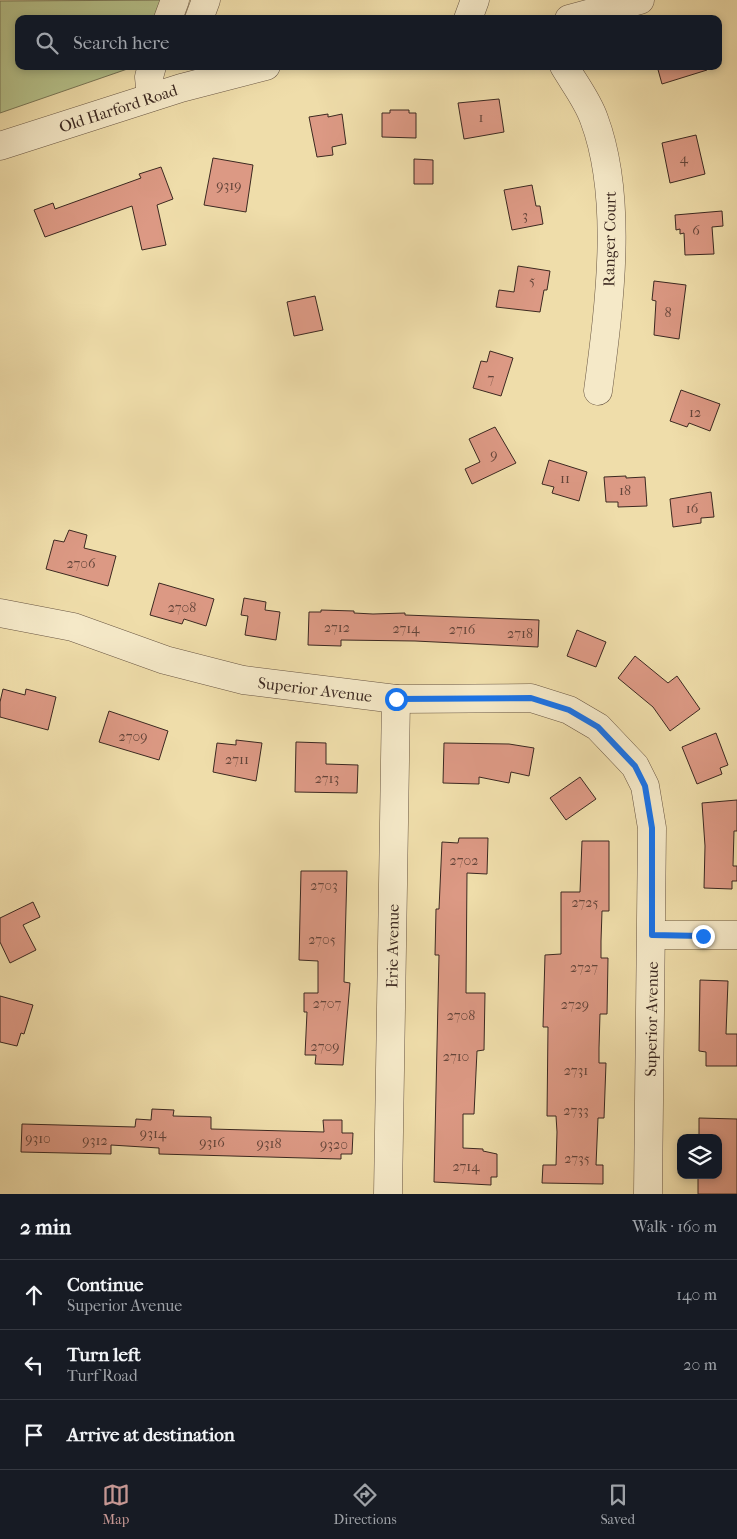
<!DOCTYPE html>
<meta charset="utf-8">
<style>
body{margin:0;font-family:"IM FELL French Canon",serif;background:#20242c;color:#f1f3f6}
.controls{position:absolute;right:15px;bottom:15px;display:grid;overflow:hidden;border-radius:10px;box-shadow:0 2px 8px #0003}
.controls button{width:45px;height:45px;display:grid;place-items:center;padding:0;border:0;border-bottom:1px solid #363941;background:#171b24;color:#f1f3f6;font:25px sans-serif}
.stop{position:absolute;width:15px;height:15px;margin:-11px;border:4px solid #1a73e8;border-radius:50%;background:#fff}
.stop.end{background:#1a73e8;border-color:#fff;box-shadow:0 1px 5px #0008}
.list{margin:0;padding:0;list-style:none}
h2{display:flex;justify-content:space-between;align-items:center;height:65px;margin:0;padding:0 20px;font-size:21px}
h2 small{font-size:16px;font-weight:400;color:#9ea1a6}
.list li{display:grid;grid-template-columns:32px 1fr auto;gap:15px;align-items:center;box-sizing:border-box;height:70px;padding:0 20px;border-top:1px solid #363941}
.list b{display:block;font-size:19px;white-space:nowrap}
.list p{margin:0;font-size:16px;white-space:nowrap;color:#9ea1a6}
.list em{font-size:16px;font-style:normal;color:#9ea1a6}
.icon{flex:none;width:28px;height:28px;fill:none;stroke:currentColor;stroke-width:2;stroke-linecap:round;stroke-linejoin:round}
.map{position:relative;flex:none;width:737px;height:1194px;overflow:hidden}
.search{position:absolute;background:#171b24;box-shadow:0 2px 8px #0003;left:15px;right:15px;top:15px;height:55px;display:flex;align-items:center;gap:12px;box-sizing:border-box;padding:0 18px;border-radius:10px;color:#9ea1a6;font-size:19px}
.sheet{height:275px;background:#171b24}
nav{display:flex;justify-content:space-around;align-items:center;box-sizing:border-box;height:70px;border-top:1px solid #363941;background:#171b24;font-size:14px;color:#9ea1a6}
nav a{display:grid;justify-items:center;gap:2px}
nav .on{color:#c59692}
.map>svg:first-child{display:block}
.green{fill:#b6c28b;stroke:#797656}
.building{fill:#dc9984;stroke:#3c2921}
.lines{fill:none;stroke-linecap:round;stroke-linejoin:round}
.minor-casing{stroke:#695643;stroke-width:29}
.minor{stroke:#f5e9c8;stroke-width:28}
.route{stroke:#1a73e8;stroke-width:6}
.labels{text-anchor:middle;stroke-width:4.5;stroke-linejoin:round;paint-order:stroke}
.number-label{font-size:14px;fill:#64453a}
.street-label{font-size:16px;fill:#3c2921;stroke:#f5e9c8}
</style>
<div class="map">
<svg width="737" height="1194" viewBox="0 0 737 1194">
<rect width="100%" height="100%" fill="#efddaa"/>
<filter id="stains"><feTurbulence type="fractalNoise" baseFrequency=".004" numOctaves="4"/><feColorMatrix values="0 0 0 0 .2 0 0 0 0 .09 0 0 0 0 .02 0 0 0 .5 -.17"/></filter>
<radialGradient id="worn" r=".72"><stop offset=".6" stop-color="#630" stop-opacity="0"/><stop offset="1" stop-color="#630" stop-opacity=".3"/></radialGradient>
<path class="green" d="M177,0L172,19H19V66H136L0,113V1Z"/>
<g class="building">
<path d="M657,66H706L707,70L662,84Z"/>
<path d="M499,99L504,132L464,139L458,103Z"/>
<path d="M390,110H409V113H416V138L382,137V113H390Z"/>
<path d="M328,114V117L342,114L346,144L332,147L333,155L317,157L309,117Z"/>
<path d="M696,135L705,174L670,183L662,143Z"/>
<path d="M213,158L253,165L246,212L204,205Z"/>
<path d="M414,159L433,160V184H414Z"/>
<path d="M161,167L173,199L157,205L166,245L142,250L132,206L45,237L34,210L53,203L55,209L141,178L139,174Z"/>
<path d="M532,185L536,206H540L543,224L512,230L504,190Z"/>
<path d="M722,211L723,226L712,227L714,254L685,255L684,233L680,234V229L676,230L675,215Z"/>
<path d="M518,266L550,271L547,290H544L540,312L496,307L499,290L514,292Z"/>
<path d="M654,281L686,285L679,339L654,335L656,301L652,300Z"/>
<path d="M315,296L323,330L294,336L287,302Z"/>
<path d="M490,351L513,358L501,396L473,388L481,361L487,362Z"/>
<path d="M681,390L720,404L710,431L689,423L687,427L670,421Z"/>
<path d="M495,427L516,463L472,484L465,469L480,462L469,439Z"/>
<path d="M549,460L587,472L579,501L552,493L554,487L542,484Z"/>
<path d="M626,476V478L645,477L647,506L618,507V502H606L604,477Z"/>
<path d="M711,492L714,517L701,518V523L673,527L670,499Z"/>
<path d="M69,530L87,535L84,548L116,556L108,586L46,569L54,540L64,542Z"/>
<path d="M159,583L214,599L206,626L184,619L182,624L150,615Z"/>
<path d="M244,598L266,602L265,610L280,612L276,640L245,635L248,616L241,615Z"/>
<path d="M321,610L354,611V613L373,614L405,613V615L539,620L538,647L415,641L341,640V646L308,645L309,612H321Z"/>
<path d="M577,630L606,642L596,667L567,656Z"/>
<path d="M635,656L668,683L677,676L700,709L670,731L653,707L618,678Z"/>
<path d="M3,689L25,695L26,689L56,697L48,730L0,717V702Z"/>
<path d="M109,711L168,731L159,760L99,742Z"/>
<path d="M716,733L728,765L720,768L722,774L697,784L682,747Z"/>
<path d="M236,740L262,743L256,781L213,772L217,743L236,745Z"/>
<path d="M296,742L326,743V764L358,765L357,793L295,792Z"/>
<path d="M444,743L509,744L534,748L529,776L511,772L509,783L479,777V784L443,783Z"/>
<path d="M580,777L596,799L566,820L550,798Z"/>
<path d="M737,800V831H734L733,866H737V881H732V889L704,888L705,846L702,803Z"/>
<path d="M459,838H488L487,874L467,873L466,993H485L484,1050L477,1051L474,1114H463V1148L483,1149V1151L497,1154V1177H491V1185L434,1182L439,955H435L436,909H439L442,842L458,843Z"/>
<path d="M582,841H609V911H602L601,941V958H608L607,1014H600L599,1048V1063H606L604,1118H598L596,1165H603V1184L542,1183L543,1165H556L557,1132L556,1116H547L548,1027H543L545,955L561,954V892H580Z"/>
<path d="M301,871H347L344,982L350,983L343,1065L315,1064L316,1055H305L307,1012H304V993H318V961L299,960Z"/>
<path d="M33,902L40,917L23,925L36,950L10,963L0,942V918Z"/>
<path d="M700,980L728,981L726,1034H737V1066H706V1052L699,1051Z"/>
<path d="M0,996L33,1005L24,1034L21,1033L17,1046L0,1042Z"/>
<path d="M152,1109L174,1110L173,1116L211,1117V1129L324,1132L323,1120H342V1133H353L352,1154H341V1159L159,1154V1148L111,1145V1154L21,1152L22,1124L135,1127L136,1119L151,1120Z"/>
<path d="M699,1118L737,1119V1194H698V1175H718V1138H699Z"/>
</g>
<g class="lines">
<defs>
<g id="minor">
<path d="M168,19L175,0"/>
<path d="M199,19L206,0"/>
<path d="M468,19L475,0"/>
<path d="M569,19L640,0"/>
<path d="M564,66C574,83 588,101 594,119C624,199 609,308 598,391"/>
<path d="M151,97L149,77L152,66"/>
<path d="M0,146L181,88L266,66"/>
<path d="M0,613L73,627L165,660L243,680L396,699L531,698L569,710L598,727L635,766L645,786L652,828L648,1194"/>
<path d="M652,935H737"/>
<path d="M388,1194L396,699"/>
</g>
</defs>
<use href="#minor" class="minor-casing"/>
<use href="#minor" class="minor"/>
</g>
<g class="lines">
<path class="route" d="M396,699L531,698L569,710L598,727L635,766L645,786L652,828V935L703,936"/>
</g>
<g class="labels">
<g class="number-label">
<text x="481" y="122">1</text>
<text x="684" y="163">4</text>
<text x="229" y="190">9319</text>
<text x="525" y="220">3</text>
<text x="696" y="235">6</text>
<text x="532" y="285">5</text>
<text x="668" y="317">8</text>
<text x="491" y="383">7</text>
<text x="695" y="417">12</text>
<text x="494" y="459">9</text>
<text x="565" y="483">11</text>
<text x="625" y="495">18</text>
<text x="692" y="513">16</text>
<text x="81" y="568">2706</text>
<text x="182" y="612">2708</text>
<text x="337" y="632">2712</text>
<text x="406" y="633">2714</text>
<text x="462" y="634">2716</text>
<text x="520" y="638">2718</text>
<text x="133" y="741">2709</text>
<text x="237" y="764">2711</text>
<text x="327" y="783">2713</text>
<text x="464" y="865">2702</text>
<text x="324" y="890">2703</text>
<text x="585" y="907">2725</text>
<text x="322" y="944">2705</text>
<text x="584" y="972">2727</text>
<text x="327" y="1008">2707</text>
<text x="575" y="1009">2729</text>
<text x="461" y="1020">2708</text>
<text x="325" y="1051">2709</text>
<text x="456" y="1061">2710</text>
<text x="576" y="1075">2731</text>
<text x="576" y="1115">2733</text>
<text x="153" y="1138">9314</text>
<text x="38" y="1143">9310</text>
<text x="95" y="1145">9312</text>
<text x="212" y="1147">9316</text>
<text x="269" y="1148">9318</text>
<text x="334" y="1149">9320</text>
<text x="577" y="1163">2735</text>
<text x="466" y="1171">2714</text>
</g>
<g class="street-label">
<text transform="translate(118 108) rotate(-18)" y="6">Old Harford Road</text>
<text transform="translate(609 239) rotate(-89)" y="6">Ranger Court</text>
<text transform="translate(315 689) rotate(7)" y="6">Superior Avenue</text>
<text transform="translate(392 946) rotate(-89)" y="6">Erie Avenue</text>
<text transform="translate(651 1019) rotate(-89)" y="6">Superior Avenue</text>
</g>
</g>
<rect width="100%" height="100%" filter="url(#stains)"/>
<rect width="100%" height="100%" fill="url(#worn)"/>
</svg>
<div class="controls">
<button><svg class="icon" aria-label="layers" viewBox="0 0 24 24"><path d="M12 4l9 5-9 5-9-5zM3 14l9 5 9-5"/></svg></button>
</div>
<div class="stop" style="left:396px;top:699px"></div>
<div class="stop end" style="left:703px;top:936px"></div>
<div class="search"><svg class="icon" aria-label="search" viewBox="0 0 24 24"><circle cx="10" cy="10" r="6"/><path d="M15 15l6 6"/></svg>Search here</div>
</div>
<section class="sheet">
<h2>2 min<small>Walk · 160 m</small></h2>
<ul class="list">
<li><svg class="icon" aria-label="ahead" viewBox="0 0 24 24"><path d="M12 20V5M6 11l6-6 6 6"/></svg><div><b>Continue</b><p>Superior Avenue</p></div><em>140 m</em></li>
<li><svg class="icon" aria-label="left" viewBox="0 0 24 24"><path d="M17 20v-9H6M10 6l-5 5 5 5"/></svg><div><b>Turn left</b><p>Turf Road</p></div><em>20 m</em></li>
<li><svg class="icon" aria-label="arrive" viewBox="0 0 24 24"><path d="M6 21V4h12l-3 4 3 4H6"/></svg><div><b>Arrive at destination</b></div></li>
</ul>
</section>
<nav>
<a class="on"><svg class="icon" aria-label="map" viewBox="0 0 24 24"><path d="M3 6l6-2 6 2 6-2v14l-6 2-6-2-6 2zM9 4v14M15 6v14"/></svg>Map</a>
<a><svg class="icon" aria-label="directions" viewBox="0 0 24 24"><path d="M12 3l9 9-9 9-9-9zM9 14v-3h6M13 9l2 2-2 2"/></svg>Directions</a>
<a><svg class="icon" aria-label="saved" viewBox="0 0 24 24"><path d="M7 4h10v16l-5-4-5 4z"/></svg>Saved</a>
</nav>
